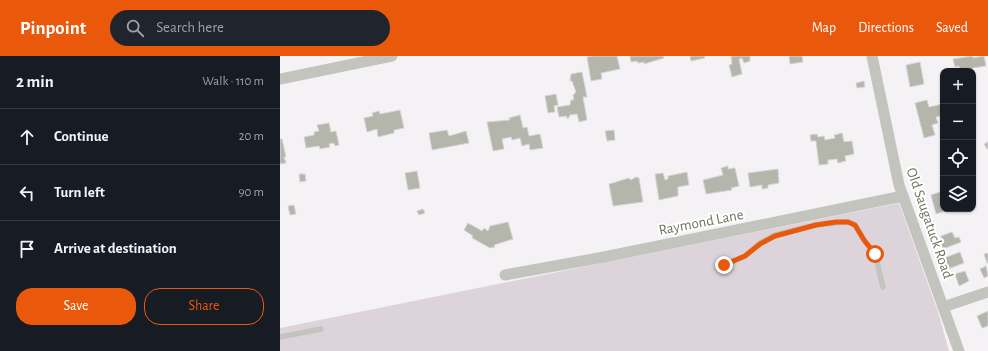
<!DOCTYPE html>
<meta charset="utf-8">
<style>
body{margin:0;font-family:"Alegreya Sans",sans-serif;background:#20242c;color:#f1f3f6}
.controls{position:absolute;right:12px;top:12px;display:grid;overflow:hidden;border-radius:8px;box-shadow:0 1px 3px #0004}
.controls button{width:36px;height:36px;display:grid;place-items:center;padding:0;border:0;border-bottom:1px solid #363941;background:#171b24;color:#f1f3f6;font:20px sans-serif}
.stop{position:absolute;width:12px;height:12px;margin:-9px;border:3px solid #ea580c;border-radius:50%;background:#fff}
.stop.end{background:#ea580c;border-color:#fff;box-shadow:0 1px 4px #0008}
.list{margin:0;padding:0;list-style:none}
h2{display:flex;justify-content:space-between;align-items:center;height:52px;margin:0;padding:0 16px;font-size:17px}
h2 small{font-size:13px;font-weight:400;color:#9ea1a6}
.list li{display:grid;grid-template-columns:26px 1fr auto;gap:12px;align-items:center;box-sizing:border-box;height:56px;padding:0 16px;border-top:1px solid #363941}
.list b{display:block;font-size:15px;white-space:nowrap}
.list em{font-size:13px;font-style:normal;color:#9ea1a6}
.actions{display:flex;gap:8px;padding:12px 16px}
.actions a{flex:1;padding:9px 0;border:1px solid #ea580c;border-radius:16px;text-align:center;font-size:14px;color:#ea580c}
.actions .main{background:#ea580c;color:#fff}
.icon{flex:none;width:22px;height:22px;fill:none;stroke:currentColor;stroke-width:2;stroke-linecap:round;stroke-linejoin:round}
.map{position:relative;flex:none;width:708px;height:295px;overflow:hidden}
header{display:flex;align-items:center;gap:24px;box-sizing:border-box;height:56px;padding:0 20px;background:#ea580c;color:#fff}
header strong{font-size:19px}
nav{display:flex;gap:22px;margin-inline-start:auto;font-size:14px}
.search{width:280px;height:36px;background:#20242c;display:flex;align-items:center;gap:10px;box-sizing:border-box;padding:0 14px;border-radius:22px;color:#9ea1a6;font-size:15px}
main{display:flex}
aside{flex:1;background:#171b24}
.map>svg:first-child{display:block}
.green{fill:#dcd4da}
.building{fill:#b4b6ab;stroke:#d6d5d7}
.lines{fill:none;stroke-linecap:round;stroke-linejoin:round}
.service{stroke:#c3c4bd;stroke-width:5.5}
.minor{stroke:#c3c4bd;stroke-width:11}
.route{stroke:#ea580c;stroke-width:5}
.labels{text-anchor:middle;stroke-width:4;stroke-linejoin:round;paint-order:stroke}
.street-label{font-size:15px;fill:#71755e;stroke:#fff}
</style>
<header>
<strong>Pinpoint</strong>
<div class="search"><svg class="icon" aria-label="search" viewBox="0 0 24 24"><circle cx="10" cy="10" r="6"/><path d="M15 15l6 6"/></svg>Search here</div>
<nav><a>Map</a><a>Directions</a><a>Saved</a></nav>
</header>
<main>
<aside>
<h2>2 min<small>Walk · 110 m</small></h2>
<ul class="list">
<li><svg class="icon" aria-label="ahead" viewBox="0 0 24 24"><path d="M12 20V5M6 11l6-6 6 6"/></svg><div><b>Continue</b></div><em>20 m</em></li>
<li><svg class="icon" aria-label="left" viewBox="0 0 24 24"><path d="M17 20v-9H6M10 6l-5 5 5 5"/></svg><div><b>Turn left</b></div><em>90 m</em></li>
<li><svg class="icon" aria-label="arrive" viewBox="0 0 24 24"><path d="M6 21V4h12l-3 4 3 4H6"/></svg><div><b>Arrive at destination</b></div></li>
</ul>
<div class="actions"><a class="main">Save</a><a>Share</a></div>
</aside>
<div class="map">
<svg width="708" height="295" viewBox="0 0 708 295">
<rect width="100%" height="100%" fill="#f5f2f5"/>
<path class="green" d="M619,147L658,256L669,295H0V272Z"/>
<g class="building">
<path d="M313,0H337L340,13L321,17L322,23L311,25L307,1Z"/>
<path d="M350,0H383L384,2L364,8V6L358,7L357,5L351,6Z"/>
<path d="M410,0H424L425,2L411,5Z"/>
<path d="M451,0H470V5L464,7L462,2L459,3L462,18L452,21L449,9L452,8Z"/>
<path d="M509,0H522L523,6L510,8Z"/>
<path d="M692,0L693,2L704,0L706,10L693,12L689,15H680L679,10L675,11L673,3Z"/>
<path d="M640,6L644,28L630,31L626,9Z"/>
<path d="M302,16L307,41H303L307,64L299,66L297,58L290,59L288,63L286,60L279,61L277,51L290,49L291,44H294L293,39L296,36L292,25H290L291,18Z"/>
<path d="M584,25L585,31L577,32L576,27Z"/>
<path d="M276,38L278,49L274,50L275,56L268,57L265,40Z"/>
<path d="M647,44L649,51L663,48V59L656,61L658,67L652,69L655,79L644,82L635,47Z"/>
<path d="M120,54L124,72L114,74V77L98,81L97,73L87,76L84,62L93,60L92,57L99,55L100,58Z"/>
<path d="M240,59L243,72L247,71L249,80L260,78L263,92L250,94L249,88L242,90L240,82L232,84L231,81L222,83L224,93L213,95L207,66L230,64L229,62Z"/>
<path d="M49,67L51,76L56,75L59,89L55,90L54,87L49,88L50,91L40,93L39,90L26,92L24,81L34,79V76L39,75L37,69Z"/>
<path d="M167,74L169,80L186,75L189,87L152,94L149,77Z"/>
<path d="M334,74L335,84L327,85L325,75Z"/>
<path d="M562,77L564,86L572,85L574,98L565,100L566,105L558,107L557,103L548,104V108L539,109L536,85H531L530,79L537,78L538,81L544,80L545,84L555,82L554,79Z"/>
<path d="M0,83H2L6,101H4L6,107L0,108Z"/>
<path d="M708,86V93H707L704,88Z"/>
<path d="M448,110V113L455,112L459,130L451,132L452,134L426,138L423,124L443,119L441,112Z"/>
<path d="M498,113L499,127L488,129V132L482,133V129L470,131L468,117Z"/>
<path d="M137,115L140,132L128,134L125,117Z"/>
<path d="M407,116L409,129L398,131V140L379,144L375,118L383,117L385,124L388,123V120Z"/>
<path d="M19,118H25L26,125L20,126Z"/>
<path d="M356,121L359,122L363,146L333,150L329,128L349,122L351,124Z"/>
<path d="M663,135V153H671L656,158L651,139Z"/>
<path d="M14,149L16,158L10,159L8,150Z"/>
<path d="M143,153L145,157L139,159L137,155Z"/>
<path d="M228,166L233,183L214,189L215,191L210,192L192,182L193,180L184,174L188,167L202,175L204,172L208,175L210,170Z"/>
<path d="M672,176L675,182L679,181L681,186L663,193L661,188L663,187L661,180Z"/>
<path d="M680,196L684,207L668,213L664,202Z"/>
<path d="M708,197V207H707L704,198Z"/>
<path d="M706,210L708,220L704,222L700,213Z"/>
<path d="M685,215L689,225L679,230L675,218Z"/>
<path d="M708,255V270L702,272L697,260Z"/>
</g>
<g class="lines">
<g class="service">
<path d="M445,209L465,200L480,187L495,179L536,169L568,166L575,169L584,184L595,198L603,231"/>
<path d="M0,281L41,273"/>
</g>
<g class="minor">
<path d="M592,0L619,129L679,295"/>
<path d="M0,23L112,0"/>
<path d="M225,219L324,201L623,140"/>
<path d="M663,251L708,236"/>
</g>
</g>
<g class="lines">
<path class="route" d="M444,209L465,200L480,188L495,180L536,169L556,166H568L575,169L584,184L595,198"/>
</g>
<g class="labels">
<g class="street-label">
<text transform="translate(421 166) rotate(-11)" y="5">Raymond Lane</text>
<text transform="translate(650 167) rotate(71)" y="5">Old Saugatuck Road</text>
</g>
</g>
</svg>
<div class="controls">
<button>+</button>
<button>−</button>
<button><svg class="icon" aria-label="locate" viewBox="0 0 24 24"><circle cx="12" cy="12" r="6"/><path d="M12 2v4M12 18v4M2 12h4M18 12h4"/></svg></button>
<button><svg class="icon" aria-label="layers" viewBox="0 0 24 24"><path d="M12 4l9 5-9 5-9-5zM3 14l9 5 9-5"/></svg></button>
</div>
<div class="stop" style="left:595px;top:198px"></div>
<div class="stop end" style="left:444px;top:209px"></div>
</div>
</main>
